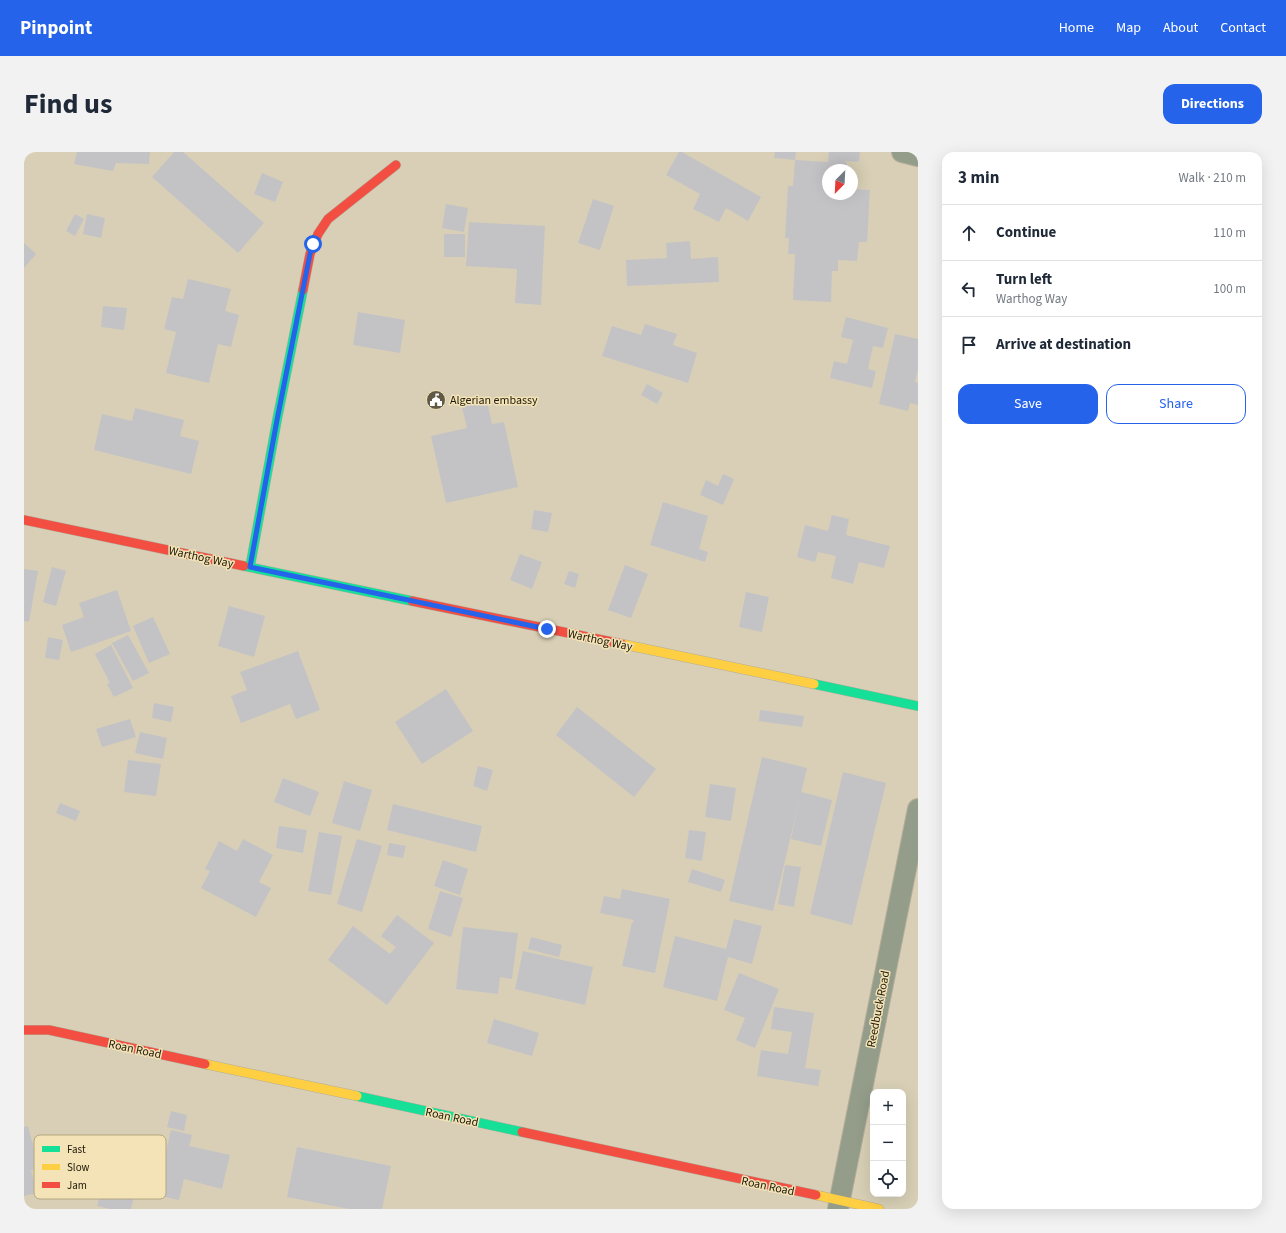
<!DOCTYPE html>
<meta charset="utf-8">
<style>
body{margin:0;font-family:"Source Sans 3",sans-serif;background:#f2f2f3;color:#1f2937}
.controls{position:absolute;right:12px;bottom:12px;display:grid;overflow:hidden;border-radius:8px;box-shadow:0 4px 16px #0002}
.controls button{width:36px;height:36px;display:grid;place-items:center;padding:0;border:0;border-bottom:1px solid #e0e1e3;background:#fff;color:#1f2937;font:20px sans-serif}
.compass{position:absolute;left:798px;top:12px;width:36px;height:36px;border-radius:50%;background:#fff;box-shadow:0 4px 16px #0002;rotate:204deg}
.stop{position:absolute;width:12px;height:12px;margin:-9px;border:3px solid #2563eb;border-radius:50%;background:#fff}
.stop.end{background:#2563eb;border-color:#fff;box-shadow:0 1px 4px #0008}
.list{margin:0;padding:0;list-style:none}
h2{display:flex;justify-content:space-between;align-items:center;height:52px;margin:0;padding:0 16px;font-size:17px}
h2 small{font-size:13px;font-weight:400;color:#747a83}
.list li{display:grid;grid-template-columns:26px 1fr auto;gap:12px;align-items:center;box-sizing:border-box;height:56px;padding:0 16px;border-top:1px solid #e0e1e3}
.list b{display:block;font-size:15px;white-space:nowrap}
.list p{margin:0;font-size:13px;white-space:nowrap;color:#747a83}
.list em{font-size:13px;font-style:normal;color:#747a83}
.actions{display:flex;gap:8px;padding:12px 16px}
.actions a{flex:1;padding:9px 0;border:1px solid #2563eb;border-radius:12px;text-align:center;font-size:14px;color:#2563eb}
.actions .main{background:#2563eb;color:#fff}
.icon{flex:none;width:22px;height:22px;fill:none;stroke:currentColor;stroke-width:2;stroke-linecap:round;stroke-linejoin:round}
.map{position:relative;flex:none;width:894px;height:1057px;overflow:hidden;border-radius:12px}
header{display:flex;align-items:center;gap:24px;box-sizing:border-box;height:56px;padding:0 20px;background:#2563eb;color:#fff}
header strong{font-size:19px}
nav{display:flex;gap:22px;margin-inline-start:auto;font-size:14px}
.intro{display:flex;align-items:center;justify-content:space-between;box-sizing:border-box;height:96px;padding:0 24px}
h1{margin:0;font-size:28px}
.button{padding:10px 18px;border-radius:12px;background:#2563eb;color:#fff;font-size:14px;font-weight:700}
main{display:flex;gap:24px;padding:0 24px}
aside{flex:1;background:#fff;border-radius:12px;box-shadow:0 4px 16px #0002}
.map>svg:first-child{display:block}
.building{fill:#c3c3c6}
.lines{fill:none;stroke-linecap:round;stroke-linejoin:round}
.street-casing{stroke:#b4ad99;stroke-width:22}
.fast-casing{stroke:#b4ad99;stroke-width:10}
.slow-casing{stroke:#b4ad99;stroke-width:10}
.jam-casing{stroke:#b4ad99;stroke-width:10}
.street{stroke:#949d8a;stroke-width:20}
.fast{stroke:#16e098;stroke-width:9}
.slow{stroke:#ffcf43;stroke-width:9}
.jam{stroke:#f24e42;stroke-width:9}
.route{stroke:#2563eb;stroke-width:5}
.labels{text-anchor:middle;stroke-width:3;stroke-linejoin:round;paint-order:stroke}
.poi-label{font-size:12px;fill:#1f1908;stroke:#f3e3b6;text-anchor:start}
.street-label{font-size:12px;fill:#1f1908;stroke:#f3e3b6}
.key{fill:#f3e3b6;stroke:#b3a682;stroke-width:1}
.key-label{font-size:11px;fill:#1f1908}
</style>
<header>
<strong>Pinpoint</strong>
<nav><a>Home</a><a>Map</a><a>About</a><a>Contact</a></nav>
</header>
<div class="intro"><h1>Find us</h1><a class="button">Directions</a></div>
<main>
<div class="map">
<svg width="894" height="1057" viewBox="0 0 894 1057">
<rect width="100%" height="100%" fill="#d8cfb6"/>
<g class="building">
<path d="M53,0H126L125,12L92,11L89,19L50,12Z"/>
<path d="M150,0H159L240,71L214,101L128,25Z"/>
<path d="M655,0H658L737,45L724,69L702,56L695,70L669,57L676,42L642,23Z"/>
<path d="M751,0H772L771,8L804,10L805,0H836L835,10L821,9V10L823,11V18H804V42H828V37L846,38L843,90H835L833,109L814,108V119H808L807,150L769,148L771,102H764L765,86H761L764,34H769L771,8L750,6Z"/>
<path d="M238,21L259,30L251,50L230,42Z"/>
<path d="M569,47L590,54L576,98L554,91Z"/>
<path d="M422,52L444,56L440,80L418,76Z"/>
<path d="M51,62L60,67L51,84L42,79Z"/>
<path d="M63,62L81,66L77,86L59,82Z"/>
<path d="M445,70L521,74L517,153L491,151L493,117L442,114Z"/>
<rect x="420" y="82" width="21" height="23"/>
<path d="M666,89L667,107L694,105L695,130L603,134L602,108L643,106L642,91Z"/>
<path d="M0,91L12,102L0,116Z"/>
<path d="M164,127L207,137L201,159L215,163L207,195L194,192L185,231L142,221L152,180L140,177L148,145L159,147Z"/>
<path d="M79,154L103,156L100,178L77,175Z"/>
<path d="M334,160L381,168L376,201L329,193Z"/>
<path d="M822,165L864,176L859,196L849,194L844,217L852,219L848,236L806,226L810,209L823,212L829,188L817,185Z"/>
<path d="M621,172L653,182L649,193L673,201L664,231L578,204L588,174L617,183Z"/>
<path d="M871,182L894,187V217L891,230L894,231V253L886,251L884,259L855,252Z"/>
<path d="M623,232L639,241L633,252L617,243Z"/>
<path d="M462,245L468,272L480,270L494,335L422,351L407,284L443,276L437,251Z"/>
<path d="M111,256L160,268L156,284L175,289L167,322L70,298L78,262L108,269Z"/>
<path d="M699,322L710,327L699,353L676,343L682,328L694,334Z"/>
<path d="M639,350L684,364L675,397L684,400L681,410L626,393Z"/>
<path d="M510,358L528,361L524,380L507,377Z"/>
<path d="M808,363L825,367L822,383L866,394L860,416L835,410L829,432L807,426L812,404L794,400L791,410L773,405L781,373L804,379Z"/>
<path d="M496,402L518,410L508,437L486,428Z"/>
<path d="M601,413L624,422L607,466L584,458Z"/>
<path d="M28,415L42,419L32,454L19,450Z"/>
<path d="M0,417L14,419L5,470L0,469Z"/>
<path d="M545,419L555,422L551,436L540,432Z"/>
<path d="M93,438L107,479L47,500L38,473L60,465L55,451Z"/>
<path d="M722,440L745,445L738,480L715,475Z"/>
<path d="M205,454L241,464L230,505L194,494Z"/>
<path d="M129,465L146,502L125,511L109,474Z"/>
<path d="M104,483L125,521L109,529L88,491Z"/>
<path d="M24,485L39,488L35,508L21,506Z"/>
<path d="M87,493L109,536L90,545L83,532L86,531L71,502Z"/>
<path d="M274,499L296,558L272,567L266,552L217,571L207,544L223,538L216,520Z"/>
<path d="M422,537L449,579L398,612L371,570Z"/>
<path d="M130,551L150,555L147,570L128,566Z"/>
<path d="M553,555L632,617L610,645L532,583Z"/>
<path d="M736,558L780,564L778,575L735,569Z"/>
<path d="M106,567L112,585L78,595L72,577Z"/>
<path d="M116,580L143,586L139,607L111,601Z"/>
<path d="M738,605L783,616L749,759L705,749Z"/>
<path d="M104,608L137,612L132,644L100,640Z"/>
<path d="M454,614L469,618L463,639L449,634Z"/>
<path d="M819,620L862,631L828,773L786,762Z"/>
<path d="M259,626L295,640L286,664L250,650Z"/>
<path d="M320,629L348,638L336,679L308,671Z"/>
<path d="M686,632L712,636L707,669L681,665Z"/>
<path d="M777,640L808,648L797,694L767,687Z"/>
<path d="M36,651L56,659L52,669L32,661Z"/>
<path d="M369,652L458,674L452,700L363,678Z"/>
<path d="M255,674L283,678L279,701L252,696Z"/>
<path d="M665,678L682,680L678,709L661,706Z"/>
<path d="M295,680L318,684L307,743L284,739Z"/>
<path d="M219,687L249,703L235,730L247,736L232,765L177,736L186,719L181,717L195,689L213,699Z"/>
<path d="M333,687L358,694L338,760L313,752Z"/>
<path d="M365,691L382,694L379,706L363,703Z"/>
<path d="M419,708L444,717L436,743L410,734Z"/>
<path d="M761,713L777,715L770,755L754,752Z"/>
<path d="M668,717L701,728L697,740L664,730Z"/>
<path d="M598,737L646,747L631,821L598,814L608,770L609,771L610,768L576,761L580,744L596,747Z"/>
<path d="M416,739L439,746L427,785L404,777Z"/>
<path d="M373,763L410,791L363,853L304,808L329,774L366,802L372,795L357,784Z"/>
<path d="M710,767L738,774L728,812L704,805L693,849L639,835L651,784L702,797Z"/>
<path d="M439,775L494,781L488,827L476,825L474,842L432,837Z"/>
<path d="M507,785L538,793L535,805L504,797Z"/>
<path d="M499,799L569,815L561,853L491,837Z"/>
<path d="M715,821L755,837L731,896L712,888L721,866L700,858Z"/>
<path d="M750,855L790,861L781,916L797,918L794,934L733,924L737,898L764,902L768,880L747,877Z"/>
<path d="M470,867L515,881L508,904L463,891Z"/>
<path d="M147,959L163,963L160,979L143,975Z"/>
<path d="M4,974L15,1016L7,1018L13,1041L0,1044V975Z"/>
<path d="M147,978L168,983L165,994L206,1003L198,1037L160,1027L155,1048L132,1043Z"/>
<path d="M273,995L367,1014L358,1057H325L263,1045Z"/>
<path d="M83,1013L116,1021L107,1057H87L73,1054Z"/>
</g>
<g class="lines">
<defs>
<g id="street">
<path d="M878,0L894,4"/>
<path d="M814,1057L894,657"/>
</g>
<g id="fast">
<path d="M220,414L388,449"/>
<path d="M226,415L253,268L279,138"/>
<path d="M790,532L894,554"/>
<path d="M333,944L498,980"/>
</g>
<g id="slow">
<path d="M598,492L790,532"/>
<path d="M181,912L333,944"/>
<path d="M792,1043L855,1057"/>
</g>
<g id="jam">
<path d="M279,138L286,102L294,82L304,67L372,13"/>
<path d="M0,368L220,414"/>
<path d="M388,449L598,492"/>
<path d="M0,878H25L181,912"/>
<path d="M498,980L792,1043"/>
</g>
</defs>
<use href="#street" class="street-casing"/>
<use href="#fast" class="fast-casing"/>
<use href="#slow" class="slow-casing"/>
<use href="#jam" class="jam-casing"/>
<use href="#street" class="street"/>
<use href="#fast" class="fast"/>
<use href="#slow" class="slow"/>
<use href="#jam" class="jam"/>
</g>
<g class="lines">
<path class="route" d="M289,92L286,102L253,268L226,415L523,477"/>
</g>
<defs>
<symbol id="civic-disc" viewBox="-11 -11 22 22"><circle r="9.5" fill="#605945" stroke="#f3e3b6"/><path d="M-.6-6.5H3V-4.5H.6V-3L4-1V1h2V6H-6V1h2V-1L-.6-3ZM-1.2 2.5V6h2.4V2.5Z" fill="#fff"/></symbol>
</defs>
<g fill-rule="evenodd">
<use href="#civic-disc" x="401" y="237" width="22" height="22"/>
</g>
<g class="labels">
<g class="poi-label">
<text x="426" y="252">Algerian embassy</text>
</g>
<g class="street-label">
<text transform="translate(177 405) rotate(12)" y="4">Warthog Way</text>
<text transform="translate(576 488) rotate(12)" y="4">Warthog Way</text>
<text transform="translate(854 857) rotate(-79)" y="4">Reedbuck Road</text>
<text transform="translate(111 897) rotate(12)" y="4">Roan Road</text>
<text transform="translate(428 965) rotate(12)" y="4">Roan Road</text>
<text transform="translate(744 1034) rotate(12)" y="4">Roan Road</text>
</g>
</g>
<rect x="10" y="983" width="132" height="64" rx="6" class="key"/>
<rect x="18" y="994" width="18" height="6" fill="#16e098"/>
<rect x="18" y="1012" width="18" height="6" fill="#ffcf43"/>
<rect x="18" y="1030" width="18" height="6" fill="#f24e42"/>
<g class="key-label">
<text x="43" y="1001">Fast</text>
<text x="43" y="1019">Slow</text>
<text x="43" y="1037">Jam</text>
</g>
</svg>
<div class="controls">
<button>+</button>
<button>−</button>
<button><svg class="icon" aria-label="locate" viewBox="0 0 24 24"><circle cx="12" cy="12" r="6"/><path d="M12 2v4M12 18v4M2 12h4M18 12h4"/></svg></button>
</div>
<svg class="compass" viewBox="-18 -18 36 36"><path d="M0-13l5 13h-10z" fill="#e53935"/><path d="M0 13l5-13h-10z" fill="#747a83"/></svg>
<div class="stop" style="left:289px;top:92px"></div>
<div class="stop end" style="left:523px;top:477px"></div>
</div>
<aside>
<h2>3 min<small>Walk · 210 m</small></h2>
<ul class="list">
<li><svg class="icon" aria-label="ahead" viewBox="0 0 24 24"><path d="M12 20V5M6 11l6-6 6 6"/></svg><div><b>Continue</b></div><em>110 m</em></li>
<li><svg class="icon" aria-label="left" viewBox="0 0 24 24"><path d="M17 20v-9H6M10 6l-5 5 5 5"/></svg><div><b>Turn left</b><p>Warthog Way</p></div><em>100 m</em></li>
<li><svg class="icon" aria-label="arrive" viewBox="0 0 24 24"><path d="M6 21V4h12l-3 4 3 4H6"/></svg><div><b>Arrive at destination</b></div></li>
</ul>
<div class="actions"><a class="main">Save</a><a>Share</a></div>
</aside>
</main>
